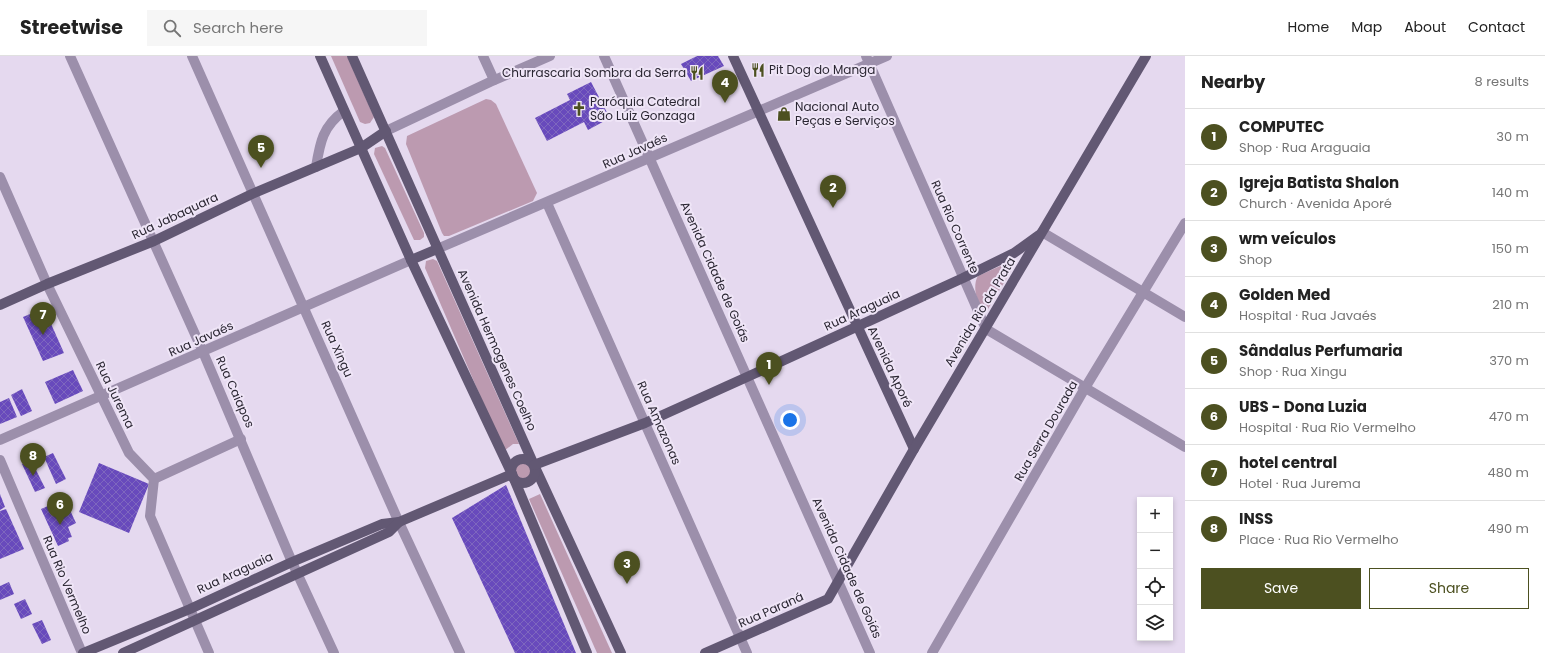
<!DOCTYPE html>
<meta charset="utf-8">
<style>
body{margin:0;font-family:Poppins,sans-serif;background:#f6f6f6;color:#222}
.controls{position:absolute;right:12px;bottom:12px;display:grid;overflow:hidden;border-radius:0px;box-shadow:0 2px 6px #0003}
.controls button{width:36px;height:36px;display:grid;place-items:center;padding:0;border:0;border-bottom:1px solid #e0e0e0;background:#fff;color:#222;font:20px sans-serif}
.you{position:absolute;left:790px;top:364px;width:14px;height:14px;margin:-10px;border:3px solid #fff;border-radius:50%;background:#1a73e8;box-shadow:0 0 0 6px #1a73e833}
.badge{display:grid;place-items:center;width:26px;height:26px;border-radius:50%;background:#4c5020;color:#fff;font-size:13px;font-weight:700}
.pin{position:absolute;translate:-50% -33px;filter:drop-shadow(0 1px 2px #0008)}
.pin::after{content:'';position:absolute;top:21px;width:14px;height:12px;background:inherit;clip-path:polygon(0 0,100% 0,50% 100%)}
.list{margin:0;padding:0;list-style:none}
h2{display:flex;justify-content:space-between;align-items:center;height:52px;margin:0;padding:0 16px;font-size:17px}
h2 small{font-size:13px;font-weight:400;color:#767676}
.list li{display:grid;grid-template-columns:26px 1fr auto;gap:12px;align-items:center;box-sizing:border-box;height:56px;padding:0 16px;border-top:1px solid #e0e0e0}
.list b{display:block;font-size:15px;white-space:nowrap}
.list p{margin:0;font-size:13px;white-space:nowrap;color:#767676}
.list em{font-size:13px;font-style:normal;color:#767676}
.actions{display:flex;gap:8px;padding:12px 16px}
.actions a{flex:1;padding:9px 0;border:1px solid #4c5020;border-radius:0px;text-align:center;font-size:14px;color:#4c5020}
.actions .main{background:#4c5020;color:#fff}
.icon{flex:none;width:22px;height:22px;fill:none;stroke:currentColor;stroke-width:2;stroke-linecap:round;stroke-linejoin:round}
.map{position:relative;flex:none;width:1185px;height:597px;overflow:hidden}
header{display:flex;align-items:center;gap:24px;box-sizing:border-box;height:56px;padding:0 20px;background:#fff;border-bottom:1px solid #e0e0e0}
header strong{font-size:19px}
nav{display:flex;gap:22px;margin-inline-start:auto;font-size:14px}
.search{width:280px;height:36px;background:#f6f6f6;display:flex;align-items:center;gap:10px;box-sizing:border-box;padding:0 14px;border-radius:0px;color:#767676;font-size:15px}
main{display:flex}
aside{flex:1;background:#fff}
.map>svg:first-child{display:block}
.green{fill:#bc9ab0}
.building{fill:url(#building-cross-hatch)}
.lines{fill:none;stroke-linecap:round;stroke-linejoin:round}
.minor{stroke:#9c8fab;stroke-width:10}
.major{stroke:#625873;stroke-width:10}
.labels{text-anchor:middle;stroke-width:4;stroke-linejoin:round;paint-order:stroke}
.poi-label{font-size:12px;fill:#2a2632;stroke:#efe5f7;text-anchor:start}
.street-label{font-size:12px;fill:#2a2632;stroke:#efe5f7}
</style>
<header>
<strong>Streetwise</strong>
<div class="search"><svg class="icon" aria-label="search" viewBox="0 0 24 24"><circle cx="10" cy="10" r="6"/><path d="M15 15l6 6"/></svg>Search here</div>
<nav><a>Home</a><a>Map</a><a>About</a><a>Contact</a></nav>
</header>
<main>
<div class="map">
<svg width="1185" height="597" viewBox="0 0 1185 597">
<defs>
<pattern id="building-cross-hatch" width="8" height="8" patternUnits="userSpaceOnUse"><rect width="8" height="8" fill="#684abc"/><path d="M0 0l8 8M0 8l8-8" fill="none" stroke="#7e67be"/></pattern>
</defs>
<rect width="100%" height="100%" fill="#e5d9ef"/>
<g class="green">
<path d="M331,0H347L374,61L370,67L365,68L360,66Z"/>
<path d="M486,43L491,44L496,48L537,137L533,145L449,180H444L442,177L406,88L407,80Z"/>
<path d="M382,90L385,92L424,177V181L420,184H414L374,98L375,92Z"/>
<path d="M433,203L437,205L519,388H513L504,395L425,212L426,205Z"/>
<path d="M1009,206L1013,212L988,253C976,252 972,229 978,220Z"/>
<path d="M523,403H527L535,418C532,425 527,427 519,426L512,410L518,404Z"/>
<path d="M540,438L612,597H597L529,443Z"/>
</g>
<g class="building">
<path d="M697,0H718L724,10L691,25L681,8Z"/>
<path d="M591,26L610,62L588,74L584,66L547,85L535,62L570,44L567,38Z"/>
<path d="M44,252L64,297L43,305L23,261Z"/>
<path d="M73,314L83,335L55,348L45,326Z"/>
<path d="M22,333L32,355L21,360L11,339Z"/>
<path d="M9,342L17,361L0,368V346Z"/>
<path d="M53,397L66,423L56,428L44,401Z"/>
<path d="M31,404L45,432L35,436L22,408Z"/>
<path d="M99,407L149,428L129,477L79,456Z"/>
<path d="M506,429L576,597H515L452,462Z"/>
<path d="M0,438L5,451L0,454Z"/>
<path d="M55,447L59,456L69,452L76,467L68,471L72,481L68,482L69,485L58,490L41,453Z"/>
<path d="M6,453L24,493L0,503V455Z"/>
<path d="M9,526L14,538L0,544V530Z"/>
<path d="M25,543L32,558L21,563L14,548Z"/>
<path d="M42,564L51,584L42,588L32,568Z"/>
</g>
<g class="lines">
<g class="minor">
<path d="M70,0L203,296L292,506L334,597"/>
<path d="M192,0L397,462L460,597"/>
<path d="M483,0L494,24"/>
<path d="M604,0L870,597"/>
<path d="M866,0L986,273L1185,391"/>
<path d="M386,75L490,26L550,0"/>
<path d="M316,111C320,86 323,70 344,55"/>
<path d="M0,121L47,228L129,397L154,423L150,460L209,597"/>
<path d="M547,147L747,597"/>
<path d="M1042,176L1185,261"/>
<path d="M437,193L887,0"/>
<path d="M0,384L411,204"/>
<path d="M0,404L82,597"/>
<path d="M154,423L241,383"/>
<path d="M932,597L1085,332L1185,167"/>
</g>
<g class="major">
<path d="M320,0L411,204L512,418L587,597"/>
<path d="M352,0L534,409L621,597"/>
<path d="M733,0L914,393"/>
<path d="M411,204L437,193"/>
<path d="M0,249L47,228L154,185L252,138L361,92L386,75"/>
<circle cx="523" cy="415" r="12"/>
<path d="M534,409L645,367L747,321L963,222L1014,197L1039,179"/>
<path d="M83,597L190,553L292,506L382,468L399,466L512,418"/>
<path d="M123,597L389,476L399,466"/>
<path d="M705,597L828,543L914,393L1146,0"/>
</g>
</g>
<defs>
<symbol id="restaurant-bare" viewBox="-9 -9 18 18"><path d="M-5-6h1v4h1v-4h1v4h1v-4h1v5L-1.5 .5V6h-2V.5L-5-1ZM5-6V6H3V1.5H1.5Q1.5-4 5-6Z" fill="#4c5020" stroke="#efe5f7" stroke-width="2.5" paint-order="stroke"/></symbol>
<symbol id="church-bare" viewBox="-9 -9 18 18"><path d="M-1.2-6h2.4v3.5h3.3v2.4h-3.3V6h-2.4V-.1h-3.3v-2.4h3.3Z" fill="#4c5020" stroke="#efe5f7" stroke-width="2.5" paint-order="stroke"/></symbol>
<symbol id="shop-bare" viewBox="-9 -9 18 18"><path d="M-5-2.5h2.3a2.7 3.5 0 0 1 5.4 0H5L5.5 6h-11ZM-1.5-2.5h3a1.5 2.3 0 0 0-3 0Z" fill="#4c5020" stroke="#efe5f7" stroke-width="2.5" paint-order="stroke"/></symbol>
</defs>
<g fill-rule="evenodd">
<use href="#restaurant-bare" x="748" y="4" width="20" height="20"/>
<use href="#restaurant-bare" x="687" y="7" width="20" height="20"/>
<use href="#church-bare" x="569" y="43" width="20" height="20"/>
<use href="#shop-bare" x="774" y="48" width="20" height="20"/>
</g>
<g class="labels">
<g class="poi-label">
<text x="769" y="18">Pit Dog do Manga</text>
<text x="686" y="21" text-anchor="end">Churrascaria Sombra da Serra</text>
<text x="590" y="50">Paróquia Catedral<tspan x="590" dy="14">São Luiz Gonzaga</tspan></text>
<text x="795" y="55">Nacional Auto<tspan x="795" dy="14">Peças e Serviços</tspan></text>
</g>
<g class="street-label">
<text transform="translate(635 95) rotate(-24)" y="4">Rua Javaés</text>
<text transform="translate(175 160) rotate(-25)" y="4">Rua Jabaquara</text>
<text transform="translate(955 171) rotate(66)" y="4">Rua Rio Corrente</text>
<text transform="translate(715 216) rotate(66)" y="4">Avenida Cidade de Goiás</text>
<text transform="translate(862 254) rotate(-25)" y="4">Rua Araguaia</text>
<text transform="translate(980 256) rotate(-59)" y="4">Avenida Rio da Prata</text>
<text transform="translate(201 283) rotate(-24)" y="4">Rua Javaés</text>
<text transform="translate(337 293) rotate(66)" y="4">Rua Xingu</text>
<text transform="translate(497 294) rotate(66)" y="4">Avenida Hermogenes Coelho</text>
<text transform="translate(890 311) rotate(65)" y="4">Avenida Aporé</text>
<text transform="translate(235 336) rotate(66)" y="4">Rua Caiapos</text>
<text transform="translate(115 339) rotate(64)" y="4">Rua Jurema</text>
<text transform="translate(659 367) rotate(66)" y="4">Rua Amazonas</text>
<text transform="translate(1046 375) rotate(-60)" y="4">Rua Serra Dourada</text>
<text transform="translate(847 512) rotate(66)" y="4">Avenida Cidade de Goiás</text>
<text transform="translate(235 517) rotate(-25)" y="4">Rua Araguaia</text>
<text transform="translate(67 529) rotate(67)" y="4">Rua Rio Vermelho</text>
<text transform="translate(771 554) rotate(-24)" y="4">Rua Paraná</text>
</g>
</g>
</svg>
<div class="controls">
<button>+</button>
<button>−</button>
<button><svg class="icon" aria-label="locate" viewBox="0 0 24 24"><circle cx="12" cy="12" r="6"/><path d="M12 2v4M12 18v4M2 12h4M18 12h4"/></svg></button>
<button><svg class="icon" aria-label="layers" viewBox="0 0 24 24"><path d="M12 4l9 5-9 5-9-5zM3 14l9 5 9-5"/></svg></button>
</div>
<div class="you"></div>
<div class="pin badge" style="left:769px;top:329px">1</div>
<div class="pin badge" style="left:833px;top:152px">2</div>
<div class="pin badge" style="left:627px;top:528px">3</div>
<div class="pin badge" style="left:725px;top:47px">4</div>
<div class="pin badge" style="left:261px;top:112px">5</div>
<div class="pin badge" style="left:60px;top:469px">6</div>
<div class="pin badge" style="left:43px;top:279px">7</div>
<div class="pin badge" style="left:33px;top:420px">8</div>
</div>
<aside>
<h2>Nearby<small>8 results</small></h2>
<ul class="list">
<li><span class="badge">1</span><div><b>COMPUTEC</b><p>Shop · Rua Araguaia</p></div><em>30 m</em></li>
<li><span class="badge">2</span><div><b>Igreja Batista Shalon</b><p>Church · Avenida Aporé</p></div><em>140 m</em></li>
<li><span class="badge">3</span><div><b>wm veículos</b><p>Shop</p></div><em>150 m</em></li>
<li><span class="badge">4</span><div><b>Golden Med</b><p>Hospital · Rua Javaés</p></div><em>210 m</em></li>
<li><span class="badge">5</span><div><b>Sândalus Perfumaria</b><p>Shop · Rua Xingu</p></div><em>370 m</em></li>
<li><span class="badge">6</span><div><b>UBS - Dona Luzia</b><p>Hospital · Rua Rio Vermelho</p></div><em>470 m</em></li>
<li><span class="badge">7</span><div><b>hotel central</b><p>Hotel · Rua Jurema</p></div><em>480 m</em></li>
<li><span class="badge">8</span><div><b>INSS</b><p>Place · Rua Rio Vermelho</p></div><em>490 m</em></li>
</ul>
<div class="actions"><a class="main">Save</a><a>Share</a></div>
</aside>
</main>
